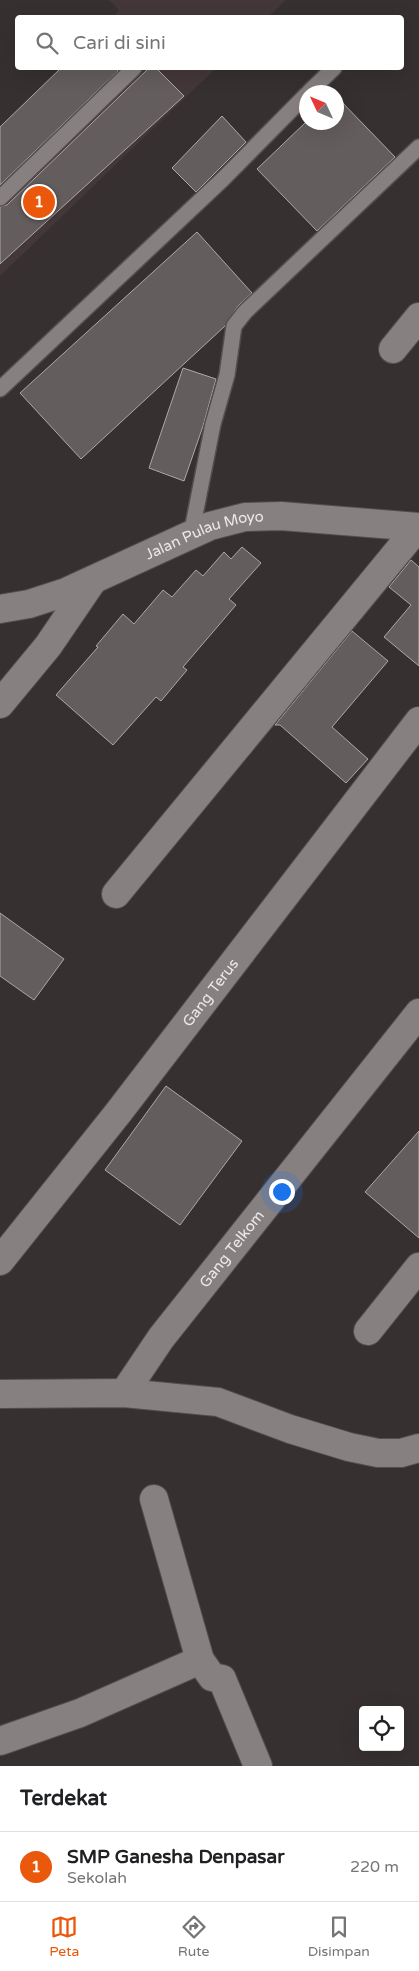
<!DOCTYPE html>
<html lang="id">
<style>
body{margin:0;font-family:"Varela Round",sans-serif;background:#f6f6f6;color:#202124}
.controls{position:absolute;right:15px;bottom:15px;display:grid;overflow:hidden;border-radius:5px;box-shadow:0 5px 20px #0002}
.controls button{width:45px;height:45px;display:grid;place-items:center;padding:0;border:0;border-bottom:1px solid #e0e0e0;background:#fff;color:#202124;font:25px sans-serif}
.compass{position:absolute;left:299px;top:85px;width:45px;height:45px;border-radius:50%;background:#fff;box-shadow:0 5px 20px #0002;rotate:314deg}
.you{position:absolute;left:281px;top:1191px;width:18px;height:18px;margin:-12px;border:4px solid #fff;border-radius:50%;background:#1a73e8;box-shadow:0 0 0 8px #1a73e833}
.badge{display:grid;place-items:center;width:32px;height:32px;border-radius:50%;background:#ea580c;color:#fff;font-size:16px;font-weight:700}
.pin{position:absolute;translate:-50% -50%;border:2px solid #fff;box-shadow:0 1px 5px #0006}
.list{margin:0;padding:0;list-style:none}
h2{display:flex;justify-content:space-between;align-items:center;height:65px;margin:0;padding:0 20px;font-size:21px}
h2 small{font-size:16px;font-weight:400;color:#757577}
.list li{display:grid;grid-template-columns:32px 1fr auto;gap:15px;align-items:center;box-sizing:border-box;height:70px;padding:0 20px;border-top:1px solid #e0e0e0}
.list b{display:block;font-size:19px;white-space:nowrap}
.list p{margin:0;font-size:16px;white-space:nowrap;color:#757577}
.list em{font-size:16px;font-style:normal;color:#757577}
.icon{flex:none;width:28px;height:28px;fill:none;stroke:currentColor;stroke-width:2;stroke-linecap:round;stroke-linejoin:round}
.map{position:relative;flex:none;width:419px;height:1766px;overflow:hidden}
.search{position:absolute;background:#fff;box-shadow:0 5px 20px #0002;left:15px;right:15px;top:15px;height:55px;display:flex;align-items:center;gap:12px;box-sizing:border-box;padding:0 18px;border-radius:5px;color:#757577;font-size:19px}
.sheet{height:135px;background:#fff}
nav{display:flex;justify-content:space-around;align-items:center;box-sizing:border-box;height:70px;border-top:1px solid #e0e0e0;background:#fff;font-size:14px;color:#757577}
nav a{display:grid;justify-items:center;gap:2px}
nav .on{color:#ea580c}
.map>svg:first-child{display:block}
.built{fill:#443739}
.building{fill:#645d5e;stroke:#aea7a8}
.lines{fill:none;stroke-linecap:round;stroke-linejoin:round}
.lane-casing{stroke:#544e4f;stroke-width:18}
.street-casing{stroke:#544e4f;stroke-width:30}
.secondary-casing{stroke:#544e4f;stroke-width:30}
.lane{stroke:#878081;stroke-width:15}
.street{stroke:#878081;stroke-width:28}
.secondary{stroke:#878081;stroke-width:28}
.labels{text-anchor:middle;stroke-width:5;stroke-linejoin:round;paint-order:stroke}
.street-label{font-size:15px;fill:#ece8e9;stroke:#363031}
</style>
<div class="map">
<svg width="419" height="1766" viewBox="0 0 419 1766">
<rect width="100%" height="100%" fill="#363031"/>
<g class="built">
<path d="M109,0H286L268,17L112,18L119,10Z"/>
<path d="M61,68H216L0,276V127Z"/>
</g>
<g class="building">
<path d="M61,68H115L118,71L0,185V127Z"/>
<path d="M149,68H156L184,96L0,264V207L7,205Z"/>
<path d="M336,96L395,157L317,231L257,169L306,122H336Z"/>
<path d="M222,116L246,142L196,192L172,168Z"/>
<path d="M197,232L252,293L238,306L225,326L81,459L20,393Z"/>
<path d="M183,368L216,379L203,426L184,481L149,468Z"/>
<path d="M242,547L261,563L229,599L236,605L183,667L187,670L161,701L156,697L113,745L56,695L98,647L96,646L123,614L134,624L163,590L172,597L196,570L203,576L224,552L231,559Z"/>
<path d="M411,560L419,567V666L384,637L411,605L389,587Z"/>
<path d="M352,631L388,661L332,727L368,759L346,783L280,725H275Z"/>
<path d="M0,913L64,959L34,1000L0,976Z"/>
<path d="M166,1086L242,1141L180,1225L105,1170Z"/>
<path d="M419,1131V1238L365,1192Z"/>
</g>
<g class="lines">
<defs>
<g id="lane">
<path d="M309,92L334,68"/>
<path d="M0,198L134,68"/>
<path d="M0,389L223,179L306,95"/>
<path d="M191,535L213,424L227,375L234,326L245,312L419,147"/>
</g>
<g id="street">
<path d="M393,349L419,317"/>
<path d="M0,704L48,646L93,580"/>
<path d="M116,894L418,527"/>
<path id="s1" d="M0,1261L118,1113L419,721"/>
<path d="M368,1331L419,1267"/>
<path id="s2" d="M124,1393L161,1338L419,1013"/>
<path d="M0,1394L124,1393L218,1402L290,1429L349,1447L378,1453H401L419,1448"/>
<path d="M154,1499L200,1660L212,1677L222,1679L258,1766"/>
<path d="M0,1741L80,1713L200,1660"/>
</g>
<g id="secondary">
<path id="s3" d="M0,609L29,604L66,592L210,526L245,517L281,516L419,527"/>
</g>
</defs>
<use href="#lane" class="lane-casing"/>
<use href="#street" class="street-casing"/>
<use href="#secondary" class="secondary-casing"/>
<use href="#lane" class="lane"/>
<use href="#street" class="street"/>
<use href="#secondary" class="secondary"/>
</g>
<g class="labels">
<g class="street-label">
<text dy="5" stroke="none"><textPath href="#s3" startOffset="219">Jalan Pulau Moyo</textPath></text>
<text dy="5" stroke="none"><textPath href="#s1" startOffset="341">Gang Terus</textPath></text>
<text dy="5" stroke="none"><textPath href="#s2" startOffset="180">Gang Telkom</textPath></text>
</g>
</g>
</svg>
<div class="controls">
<button><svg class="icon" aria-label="locate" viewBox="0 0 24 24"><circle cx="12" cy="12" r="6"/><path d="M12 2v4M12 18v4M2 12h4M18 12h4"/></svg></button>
</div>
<svg class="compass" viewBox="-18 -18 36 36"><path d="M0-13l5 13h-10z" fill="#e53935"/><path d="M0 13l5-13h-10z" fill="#757577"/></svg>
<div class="you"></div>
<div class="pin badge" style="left:39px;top:202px">1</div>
<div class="search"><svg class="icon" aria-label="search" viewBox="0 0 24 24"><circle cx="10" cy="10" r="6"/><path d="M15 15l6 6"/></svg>Cari di sini</div>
</div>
<section class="sheet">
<h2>Terdekat<small></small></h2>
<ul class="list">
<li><span class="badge">1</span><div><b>SMP Ganesha Denpasar</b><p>Sekolah</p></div><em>220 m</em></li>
</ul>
</section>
<nav>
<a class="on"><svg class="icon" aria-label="map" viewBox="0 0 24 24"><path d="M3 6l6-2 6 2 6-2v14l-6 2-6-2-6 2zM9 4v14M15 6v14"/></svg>Peta</a>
<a><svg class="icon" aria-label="directions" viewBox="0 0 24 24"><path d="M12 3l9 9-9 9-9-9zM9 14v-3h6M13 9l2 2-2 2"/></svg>Rute</a>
<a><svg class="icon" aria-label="saved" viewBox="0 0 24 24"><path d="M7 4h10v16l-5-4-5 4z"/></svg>Disimpan</a>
</nav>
